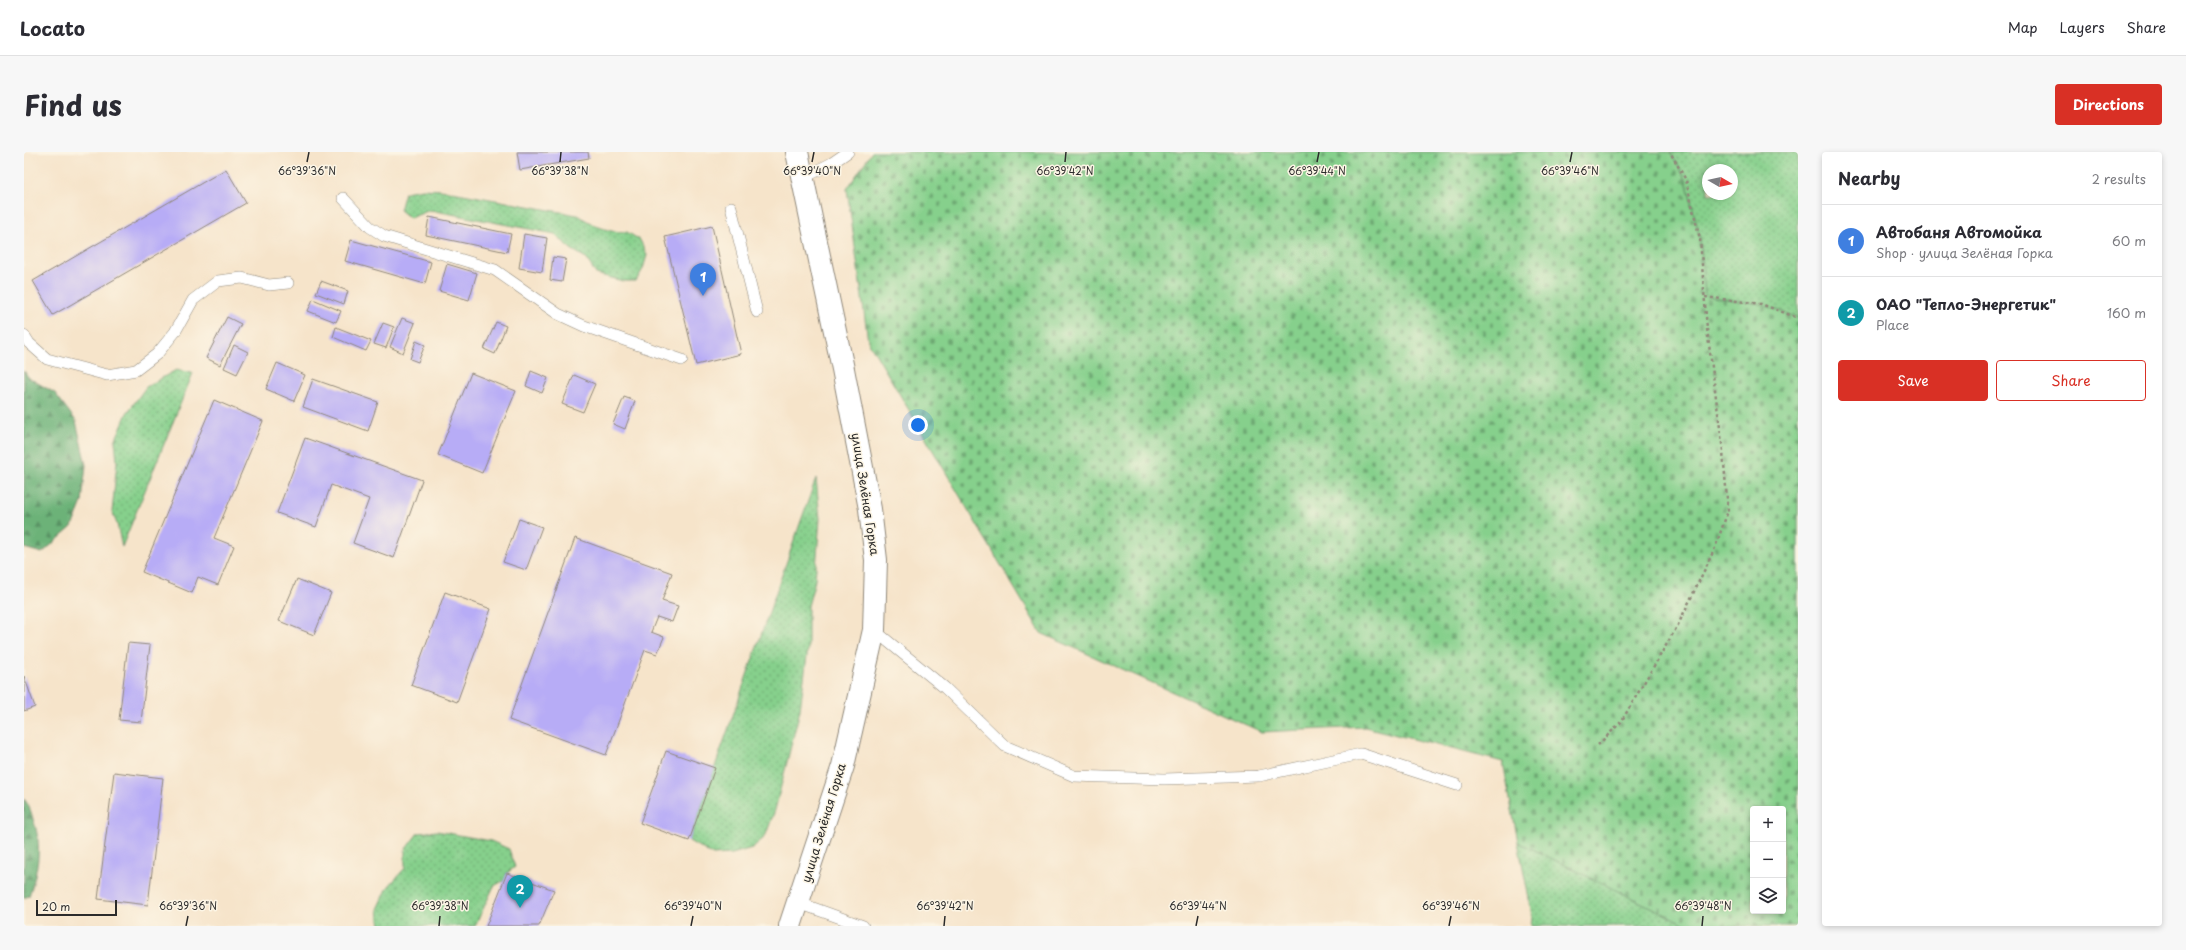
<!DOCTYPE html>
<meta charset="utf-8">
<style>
body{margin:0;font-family:"Playpen Sans",sans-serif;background:#f7f7f7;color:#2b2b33}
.controls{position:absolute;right:12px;bottom:12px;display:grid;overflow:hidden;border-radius:4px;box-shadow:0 2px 6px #0003}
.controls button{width:36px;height:36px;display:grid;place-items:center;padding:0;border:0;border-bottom:1px solid #e1e1e2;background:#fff;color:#2b2b33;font:20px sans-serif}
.compass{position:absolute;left:1678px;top:12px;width:36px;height:36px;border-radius:50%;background:#fff;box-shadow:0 2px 6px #0003;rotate:99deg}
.scale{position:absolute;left:12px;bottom:10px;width:81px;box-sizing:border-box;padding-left:4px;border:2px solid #2b2b2b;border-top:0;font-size:11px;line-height:14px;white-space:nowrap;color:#2b2b2b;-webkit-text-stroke:3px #fcf5e5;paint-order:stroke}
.you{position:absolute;left:894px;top:273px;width:14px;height:14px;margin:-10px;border:3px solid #fff;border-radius:50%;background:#1a73e8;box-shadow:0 0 0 6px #1a73e833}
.badge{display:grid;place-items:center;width:26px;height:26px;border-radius:50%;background:#d93025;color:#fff;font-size:13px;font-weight:700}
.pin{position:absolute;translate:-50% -33px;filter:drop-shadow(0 1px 2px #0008)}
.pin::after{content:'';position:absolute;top:21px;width:14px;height:12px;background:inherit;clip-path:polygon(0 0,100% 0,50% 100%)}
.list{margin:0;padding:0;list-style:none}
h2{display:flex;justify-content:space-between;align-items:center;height:52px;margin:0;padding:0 16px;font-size:17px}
h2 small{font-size:13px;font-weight:400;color:#7c7c81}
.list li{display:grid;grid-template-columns:26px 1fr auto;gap:12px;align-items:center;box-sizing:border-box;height:72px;padding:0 16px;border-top:1px solid #e1e1e2}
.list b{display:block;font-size:15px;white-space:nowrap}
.list p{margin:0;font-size:13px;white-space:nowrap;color:#7c7c81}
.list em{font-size:13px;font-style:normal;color:#7c7c81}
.actions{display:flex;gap:8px;padding:12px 16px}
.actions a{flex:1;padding:9px 0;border:1px solid #d93025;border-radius:4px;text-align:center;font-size:14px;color:#d93025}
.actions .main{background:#d93025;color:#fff}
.icon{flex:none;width:22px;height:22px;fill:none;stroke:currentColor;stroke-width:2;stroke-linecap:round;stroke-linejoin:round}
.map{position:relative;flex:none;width:1774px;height:774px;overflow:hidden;border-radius:4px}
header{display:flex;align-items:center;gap:24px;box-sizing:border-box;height:56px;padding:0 20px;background:#fff;border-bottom:1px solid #e1e1e2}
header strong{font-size:19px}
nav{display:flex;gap:22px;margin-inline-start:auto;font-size:14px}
.intro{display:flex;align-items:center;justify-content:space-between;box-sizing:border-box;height:96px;padding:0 24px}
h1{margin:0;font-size:28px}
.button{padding:10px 18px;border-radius:4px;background:#d93025;color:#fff;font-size:14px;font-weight:700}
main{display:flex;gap:24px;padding:0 24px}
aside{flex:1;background:#fff;border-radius:4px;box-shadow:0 2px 6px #0003}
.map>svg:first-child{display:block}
.grass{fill:url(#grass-dots);stroke:#587e5c;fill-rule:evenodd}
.forest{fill:url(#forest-firs);stroke:#4c6e52}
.cemetery{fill:url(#cemetery-stones);stroke:#587e5c;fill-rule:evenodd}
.building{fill:#b7acf6}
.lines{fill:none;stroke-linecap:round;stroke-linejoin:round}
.service-casing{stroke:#90887a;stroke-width:12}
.tertiary-casing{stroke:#90887a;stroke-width:24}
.path{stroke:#90887a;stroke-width:2.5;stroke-dasharray:3 3;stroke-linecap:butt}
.service{stroke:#fff;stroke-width:11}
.tertiary{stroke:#fff;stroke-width:22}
.ticks{fill:none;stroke:#2b2b2b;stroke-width:1.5}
.labels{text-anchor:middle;stroke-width:3;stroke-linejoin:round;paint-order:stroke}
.street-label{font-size:12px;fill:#2b2b2b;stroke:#fcf5e5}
.ticks-label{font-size:10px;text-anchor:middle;fill:#2b2b2b;stroke:#fcf5e5;stroke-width:3;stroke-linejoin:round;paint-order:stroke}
</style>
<header>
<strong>Locato</strong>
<nav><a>Map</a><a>Layers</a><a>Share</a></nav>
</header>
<div class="intro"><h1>Find us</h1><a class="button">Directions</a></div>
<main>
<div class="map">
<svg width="1774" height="774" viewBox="0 0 1774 774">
<defs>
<pattern id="grass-dots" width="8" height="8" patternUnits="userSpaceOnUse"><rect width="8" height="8" fill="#86d08c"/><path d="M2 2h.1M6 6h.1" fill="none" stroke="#6ea973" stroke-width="1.8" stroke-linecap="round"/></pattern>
<pattern id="forest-firs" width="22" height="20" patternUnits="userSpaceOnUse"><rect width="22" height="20" fill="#6cb278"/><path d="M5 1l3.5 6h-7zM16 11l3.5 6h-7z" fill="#599163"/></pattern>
<pattern id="cemetery-stones" width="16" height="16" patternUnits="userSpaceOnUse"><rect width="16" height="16" fill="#86d08c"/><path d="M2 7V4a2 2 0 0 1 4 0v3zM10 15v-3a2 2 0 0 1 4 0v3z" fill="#6ea973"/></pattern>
</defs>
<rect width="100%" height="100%" fill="#fcf5e5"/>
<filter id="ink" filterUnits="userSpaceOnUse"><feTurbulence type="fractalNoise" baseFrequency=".025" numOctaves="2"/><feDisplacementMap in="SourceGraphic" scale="8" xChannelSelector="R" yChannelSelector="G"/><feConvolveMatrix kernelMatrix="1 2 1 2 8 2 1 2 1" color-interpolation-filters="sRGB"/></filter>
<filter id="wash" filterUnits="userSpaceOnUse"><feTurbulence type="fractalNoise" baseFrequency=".012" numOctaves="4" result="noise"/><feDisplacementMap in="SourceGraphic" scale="16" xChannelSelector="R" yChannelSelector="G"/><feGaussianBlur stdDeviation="0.9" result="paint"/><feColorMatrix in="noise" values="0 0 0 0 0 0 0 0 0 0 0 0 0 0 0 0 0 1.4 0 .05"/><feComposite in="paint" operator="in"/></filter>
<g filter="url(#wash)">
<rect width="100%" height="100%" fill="#f6e4ca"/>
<g class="grass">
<path d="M1646,0H1774V166L1737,152L1681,145L1676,87L1662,28ZM1684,18H1708V42H1684Z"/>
<path d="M398,37L417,38L553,63L572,74L587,79L603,80L616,88L623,103L619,117L612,129H599L572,122L562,106L547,97L531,82L406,58L386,66L376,58L381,40Z"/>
<path d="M152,218L169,221L98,395L93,372L88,360L93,310L91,289L103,261L122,235Z"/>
<path d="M792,326L796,367L791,428L784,454V496L776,558L751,658L741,685L728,696L708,702L689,703L665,689Z"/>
<path d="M413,679L467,689L485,697L491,715L483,721L481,728L470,734L451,774H356L354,757L364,735L381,716V698L394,681Z"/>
<path d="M1494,690L1665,774H1507L1508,763Z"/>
</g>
<g class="forest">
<path d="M0,219L5,226L31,241L52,269L62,313L58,350L48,375L18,401L0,396Z"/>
<path d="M0,647C5,653 7,659 9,667C19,694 14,717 5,744L0,746Z"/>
</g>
<path class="cemetery" d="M848,0H1646L1662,28L1676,87L1681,144L1737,152L1774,166V774H1665L1494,690L1479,610L1341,575L1238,580L1017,481L844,189L823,37ZM1729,657H1759V759H1729Z"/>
<g id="blocks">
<g class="building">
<path d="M493,0H564L565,6L496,18Z"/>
<path d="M202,17L222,51L29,163L9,129Z"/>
<path d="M405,65L487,82L483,100L402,83Z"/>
<path d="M688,74L717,202L672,213L641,85Z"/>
<path d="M500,82L523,86L518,120L495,116Z"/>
<path d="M327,88L407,110L401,132L321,109Z"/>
<path d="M529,105L542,107L538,130L526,128Z"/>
<path d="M423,112L453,121L445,148L415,139Z"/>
<path d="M297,129L324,139L320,152L292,141Z"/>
<path d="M289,147L317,159L312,170L284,159Z"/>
<path d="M203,165L217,172L196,213L182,206Z"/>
<path d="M378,166L391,171L379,201L366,195Z"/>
<path d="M472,170L482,174L471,202L460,197Z"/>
<path d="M359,171L370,175L362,196L350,192Z"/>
<path d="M312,175L347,189L342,199L309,185Z"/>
<path d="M392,189L401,193L394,210L386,207Z"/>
<path d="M210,193L224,200L213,222L200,216Z"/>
<path d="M253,211L281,223L270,249L242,237Z"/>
<path d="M507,219L524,226L518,241L502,234Z"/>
<path d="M447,221L492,239L458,321L414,303Z"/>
<path d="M550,223L571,232L559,260L538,252Z"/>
<path d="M289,227L354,250L344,279L279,255Z"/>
<path d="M600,245L611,249L601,277L589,272Z"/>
<path d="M190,248L239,269L190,386L210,394L194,433L174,425L168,441L118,420Z"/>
<path d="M281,286L398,328L370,406L329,391L345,347L307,333L292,375L253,361Z"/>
<path d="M495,367L518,375L502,418L479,410Z"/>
<path d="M551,386L648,421L638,449L654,454L648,470L633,465L627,480L640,485L633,502L621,498L582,603L485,568Z"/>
<path d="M273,427L307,441L290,483L255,469Z"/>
<path d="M421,440L467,457L433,550L387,533Z"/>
<path d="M104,491L126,493L117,570L95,568Z"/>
<path d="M0,524L11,555L0,559Z"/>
<path d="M642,599L691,616L665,689L616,671Z"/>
<path d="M90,620L139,626L124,753L74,747Z"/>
<path d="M483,721L530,738L515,774H462Z"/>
</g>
</g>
</g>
<g filter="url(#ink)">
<use href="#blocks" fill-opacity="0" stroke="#90887a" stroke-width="1"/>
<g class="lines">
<defs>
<g id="service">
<path d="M779,26L808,11L824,0"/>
<path d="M319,46L346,75L360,84L471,118L534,162L560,174L658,208"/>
<path d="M707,55L733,160"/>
<path d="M0,183L5,191L23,207L83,223L112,218L133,202L151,180L169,148L194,129L218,126L245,133L264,131"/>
<path d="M850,478L921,536L981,594L1050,624L1140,627L1235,624L1337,602L1433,633"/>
<path d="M775,751L839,774"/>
</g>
<path id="tertiary" d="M766,774L819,614L850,478L852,408L846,357L819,217L773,0"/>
</defs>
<use href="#service" class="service-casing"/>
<use href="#tertiary" class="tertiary-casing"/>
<g class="path">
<path d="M1681,145L1737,152L1774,166"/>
<path d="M1574,593L1597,570L1654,473L1691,396L1704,359L1699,299L1683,177L1676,87L1662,28L1646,0"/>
</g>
<use href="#service" class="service"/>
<use href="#tertiary" class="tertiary"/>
</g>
</g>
<path class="ticks" d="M283,10L285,0M536,10L537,0M788,10L790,0M1041,10L1042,0M1293,10L1295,0M1546,10L1548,0M162,774L164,764M415,774L416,764M667,774L669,764M920,774L921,764M1172,774L1174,764M1425,774L1427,764M1678,774L1679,764"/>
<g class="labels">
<g class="street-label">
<text transform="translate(841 342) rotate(81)" y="4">улица Зелёная Горка</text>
<text transform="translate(800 671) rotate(-73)" y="4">улица Зелёная Горка</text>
</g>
</g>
<g class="ticks-label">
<text x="283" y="23">66°39'36"N</text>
<text x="536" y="23">66°39'38"N</text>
<text x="788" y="23">66°39'40"N</text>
<text x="1041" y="23">66°39'42"N</text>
<text x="1293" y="23">66°39'44"N</text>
<text x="1546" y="23">66°39'46"N</text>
<text x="164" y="758">66°39'36"N</text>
<text x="416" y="758">66°39'38"N</text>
<text x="669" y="758">66°39'40"N</text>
<text x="921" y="758">66°39'42"N</text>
<text x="1174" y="758">66°39'44"N</text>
<text x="1427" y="758">66°39'46"N</text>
<text x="1679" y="758">66°39'48"N</text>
</g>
</svg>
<div class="controls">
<button>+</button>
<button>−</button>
<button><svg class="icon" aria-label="layers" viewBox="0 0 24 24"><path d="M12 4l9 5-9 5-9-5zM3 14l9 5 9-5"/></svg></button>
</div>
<svg class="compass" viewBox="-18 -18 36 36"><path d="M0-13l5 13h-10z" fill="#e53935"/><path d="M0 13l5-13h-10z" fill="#7c7c81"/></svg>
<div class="scale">20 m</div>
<div class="you"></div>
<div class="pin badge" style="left:679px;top:144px;background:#3f7fe0">1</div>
<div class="pin badge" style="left:496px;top:756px;background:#0f9aa8">2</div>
</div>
<aside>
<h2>Nearby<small>2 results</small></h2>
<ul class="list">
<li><span class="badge" style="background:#3f7fe0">1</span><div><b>Автобаня Автомойка</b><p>Shop · улица Зелёная Горка</p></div><em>60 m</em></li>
<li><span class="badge" style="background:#0f9aa8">2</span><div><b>ОАО &quot;Тепло-Энергетик&quot;</b><p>Place</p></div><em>160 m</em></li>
</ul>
<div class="actions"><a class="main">Save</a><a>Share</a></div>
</aside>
</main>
